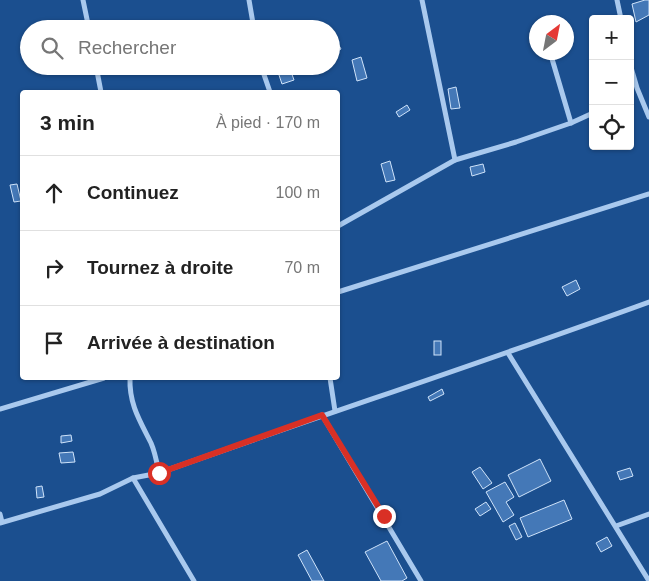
<!DOCTYPE html>
<html lang="fr">
<meta charset="utf-8">
<style>
body{margin:0;font-family:Helvetica,sans-serif;background:#f2f2f2;color:#222}
.controls{position:absolute;right:15px;top:15px;display:grid;overflow:hidden;border-radius:5px;box-shadow:0 1px 4px #0004}
.controls button{width:45px;height:45px;display:grid;place-items:center;padding:0;border:0;border-bottom:1px solid #e0e0e0;background:#fff;color:#222;font:25px sans-serif}
.compass{position:absolute;left:529px;top:15px;width:45px;height:45px;border-radius:50%;background:#fff;box-shadow:0 1px 4px #0004;rotate:32deg}
.stop{position:absolute;width:15px;height:15px;margin:-11px;border:4px solid #d93025;border-radius:50%;background:#fff}
.stop.end{background:#d93025;border-color:#fff;box-shadow:0 1px 5px #0008}
.list{margin:0;padding:0;list-style:none}
h2{display:flex;justify-content:space-between;align-items:center;height:65px;margin:0;padding:0 20px;font-size:21px}
h2 small{font-size:16px;font-weight:400;color:#767676}
.list li{display:grid;grid-template-columns:32px 1fr auto;gap:15px;align-items:center;box-sizing:border-box;height:75px;padding:0 20px;border-top:1px solid #e0e0e0}
.list b{display:block;font-size:19px;white-space:nowrap}
.list em{font-size:16px;font-style:normal;color:#767676}
.icon{flex:none;width:28px;height:28px;fill:none;stroke:currentColor;stroke-width:2;stroke-linecap:round;stroke-linejoin:round}
.map{position:relative;flex:none;width:649px;height:581px;overflow:hidden}
.search{position:absolute;background:#fff;box-shadow:0 1px 4px #0004;left:20px;top:20px;width:320px;height:55px;display:flex;align-items:center;gap:12px;box-sizing:border-box;padding:0 18px;border-radius:28px;color:#767676;font-size:19px}
.panel{position:absolute;background:#fff;box-shadow:0 1px 4px #0004;left:20px;top:90px;width:320px;height:290px;border-radius:5px}
.map>svg:first-child{display:block}
.building{fill:#4478b7;stroke:#cfe3fa}
.lines{fill:none;stroke-linecap:round;stroke-linejoin:round}
.street{stroke:#a9c9ee;stroke-width:5}
.route{stroke:#d93025;stroke-width:6}
</style>
<div class="map">
<svg width="649" height="581" viewBox="0 0 649 581">
<rect width="100%" height="100%" fill="#1b4f8f"/>
<g class="building">
<path d="M645,0H649V15L636,22L632,4Z"/>
<path d="M331,31L341,49L331,55Z"/>
<path d="M361,57L367,78L357,81L352,60Z"/>
<path d="M276,66H289L294,80L282,84Z"/>
<path d="M456,87L460,108L451,109L448,89Z"/>
<path d="M407,105L410,110L399,117L396,112Z"/>
<path d="M390,161L395,180L386,182L381,164Z"/>
<path d="M483,164L485,172L472,176L470,167Z"/>
<path d="M17,184L21,201L14,202L10,185Z"/>
<path d="M576,280L580,289L567,296L562,287Z"/>
<rect x="434" y="341" width="7" height="14"/>
<path d="M442,389L444,394L430,401L428,397Z"/>
<path d="M71,435L72,441L61,443V436Z"/>
<path d="M73,452L75,462L61,463L59,453Z"/>
<path d="M540,459L551,481L519,497L508,475Z"/>
<path d="M480,467L492,483L483,489L472,472Z"/>
<path d="M630,468L633,476L620,480L617,472Z"/>
<path d="M505,482L514,497L506,502L514,515L503,522L486,492Z"/>
<path d="M42,486L44,497L37,498L36,487Z"/>
<path d="M564,500L572,519L528,537L520,518Z"/>
<path d="M486,502L491,509L480,516L475,509Z"/>
<path d="M515,523L522,537L516,540L509,526Z"/>
<path d="M607,537L612,546L601,552L596,543Z"/>
<path d="M387,541L407,578L402,581H381L365,552Z"/>
<path d="M307,550L324,581H312L298,555Z"/>
</g>
<g class="lines">
<g class="street">
<path d="M83,0L89,29"/>
<path d="M249,0L254,29"/>
<path d="M422,0L455,160"/>
<path d="M617,0L621,19"/>
<path d="M550,52L571,123"/>
<path d="M630,64L637,88L649,117"/>
<path d="M96,66L101,92"/>
<path d="M261,66L270,92"/>
<path d="M338,226L455,160L516,142L571,123L593,113"/>
<path d="M338,292L649,194"/>
<path d="M508,353L649,581"/>
<path d="M130,378C129,404 140,421 151,443C155,452 157,463 159,473"/>
<path d="M330,378L335,411"/>
<path d="M0,409L104,378"/>
<path d="M322,415L421,581"/>
<path d="M133,478L194,581"/>
<path d="M0,514L2,522"/>
<path d="M0,523L100,494L133,478L159,473C322,415 487,361 649,302"/>
<path d="M616,526L649,514"/>
</g>
</g>
<g class="lines">
<path class="route" d="M159,473L322,415L384,516"/>
</g>
</svg>
<div class="controls">
<button>+</button>
<button>−</button>
<button><svg class="icon" aria-label="locate" viewBox="0 0 24 24"><circle cx="12" cy="12" r="6"/><path d="M12 2v4M12 18v4M2 12h4M18 12h4"/></svg></button>
</div>
<svg class="compass" viewBox="-18 -18 36 36"><path d="M0-13l5 13h-10z" fill="#e53935"/><path d="M0 13l5-13h-10z" fill="#767676"/></svg>
<div class="stop" style="left:159px;top:473px"></div>
<div class="stop end" style="left:384px;top:516px"></div>
<div class="search"><svg class="icon" aria-label="search" viewBox="0 0 24 24"><circle cx="10" cy="10" r="6"/><path d="M15 15l6 6"/></svg>Rechercher</div>
<section class="panel">
<h2>3 min<small>À pied · 170 m</small></h2>
<ul class="list">
<li><svg class="icon" aria-label="ahead" viewBox="0 0 24 24"><path d="M12 20V5M6 11l6-6 6 6"/></svg><div><b>Continuez</b></div><em>100 m</em></li>
<li><svg class="icon" aria-label="right" viewBox="0 0 24 24"><path d="M7 20v-9h11M14 6l5 5-5 5"/></svg><div><b>Tournez à droite</b></div><em>70 m</em></li>
<li><svg class="icon" aria-label="arrive" viewBox="0 0 24 24"><path d="M6 21V4h12l-3 4 3 4H6"/></svg><div><b>Arrivée à destination</b></div></li>
</ul>
</section>
</div>
